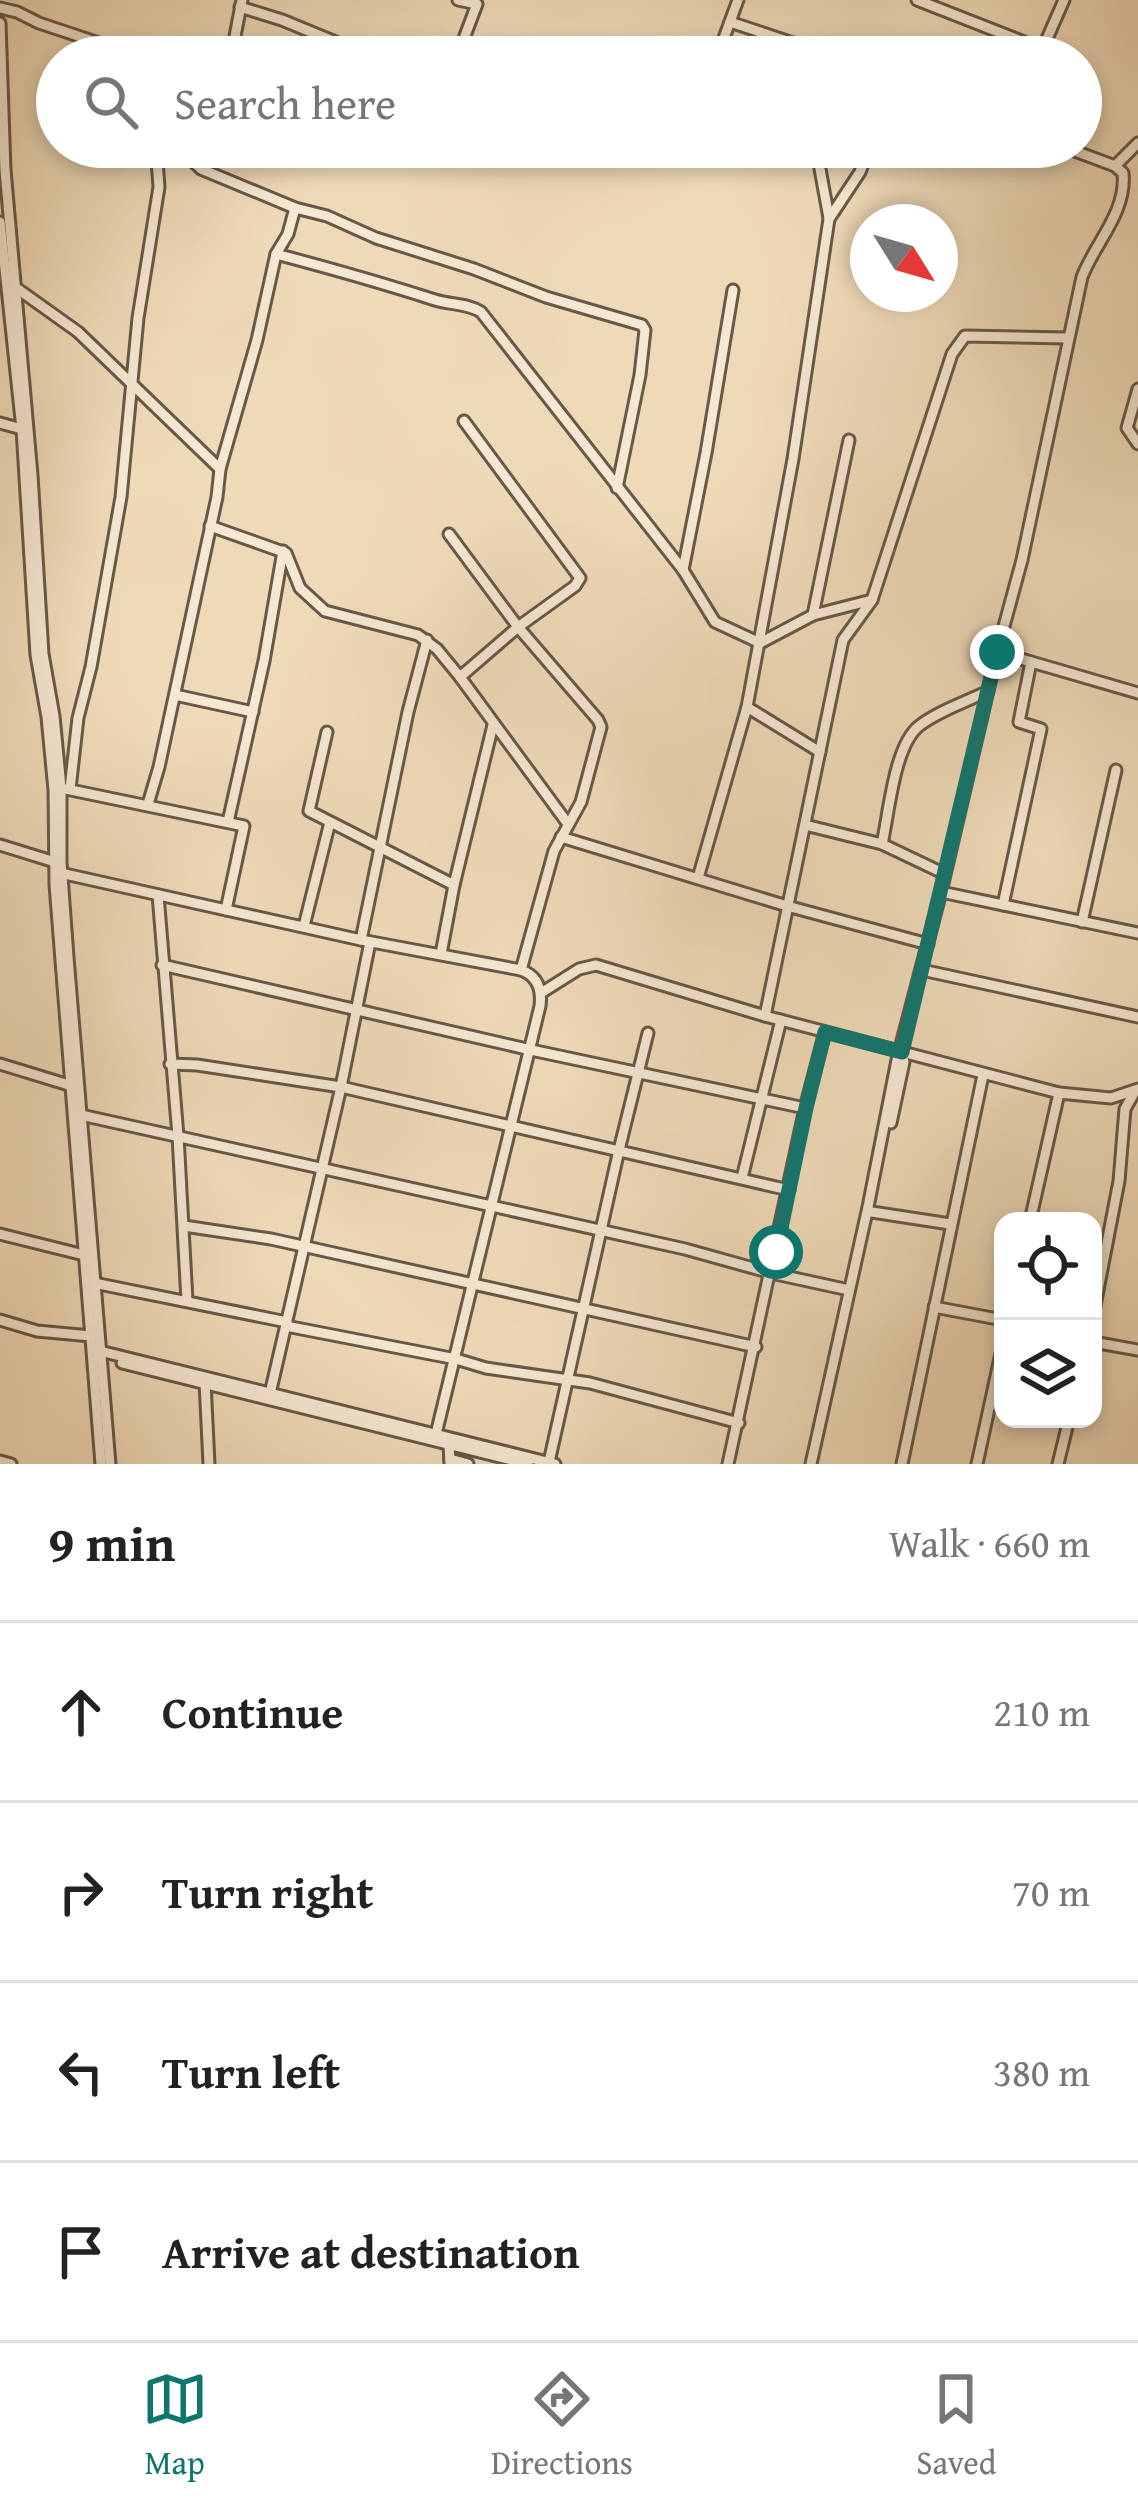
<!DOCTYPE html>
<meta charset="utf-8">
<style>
body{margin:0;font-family:"Gentium Book Plus",serif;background:#f6f6f6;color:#222}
.controls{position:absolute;right:36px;bottom:36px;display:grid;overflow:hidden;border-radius:24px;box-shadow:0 6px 18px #0003}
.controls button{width:108px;height:108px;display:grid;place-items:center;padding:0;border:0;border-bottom:3px solid #e0e0e0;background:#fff;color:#222;font:60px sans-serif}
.compass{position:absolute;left:850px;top:204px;width:108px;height:108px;border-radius:50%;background:#fff;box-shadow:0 6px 18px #0003;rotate:127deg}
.stop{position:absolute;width:36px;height:36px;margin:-27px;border:9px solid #0f766e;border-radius:50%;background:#fff}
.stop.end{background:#0f766e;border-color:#fff;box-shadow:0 3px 12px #0008}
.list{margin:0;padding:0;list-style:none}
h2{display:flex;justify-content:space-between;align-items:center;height:156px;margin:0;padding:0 48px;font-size:51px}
h2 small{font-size:39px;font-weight:400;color:#767676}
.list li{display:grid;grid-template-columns:78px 1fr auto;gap:36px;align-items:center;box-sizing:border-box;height:180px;padding:0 48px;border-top:3px solid #e0e0e0}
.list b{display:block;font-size:45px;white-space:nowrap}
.list em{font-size:39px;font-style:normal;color:#767676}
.icon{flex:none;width:66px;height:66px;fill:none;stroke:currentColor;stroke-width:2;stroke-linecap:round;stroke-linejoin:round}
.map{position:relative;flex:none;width:1138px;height:1464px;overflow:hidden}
.search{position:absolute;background:#fff;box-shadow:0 6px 18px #0003;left:36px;right:36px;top:36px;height:132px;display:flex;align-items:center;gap:30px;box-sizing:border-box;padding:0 42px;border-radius:66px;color:#767676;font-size:45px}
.sheet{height:876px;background:#fff}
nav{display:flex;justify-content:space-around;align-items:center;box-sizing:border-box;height:168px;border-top:3px solid #e0e0e0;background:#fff;font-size:33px;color:#767676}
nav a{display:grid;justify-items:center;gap:6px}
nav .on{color:#0f766e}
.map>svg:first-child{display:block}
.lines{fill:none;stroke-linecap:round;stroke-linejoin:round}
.street-casing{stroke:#685848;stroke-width:15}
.street{stroke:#f5e7d1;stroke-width:9}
.route{stroke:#0f766e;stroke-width:15}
</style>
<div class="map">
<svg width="1138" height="1464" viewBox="0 0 1138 1464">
<rect width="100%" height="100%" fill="#efdab8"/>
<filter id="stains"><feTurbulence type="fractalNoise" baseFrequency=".00167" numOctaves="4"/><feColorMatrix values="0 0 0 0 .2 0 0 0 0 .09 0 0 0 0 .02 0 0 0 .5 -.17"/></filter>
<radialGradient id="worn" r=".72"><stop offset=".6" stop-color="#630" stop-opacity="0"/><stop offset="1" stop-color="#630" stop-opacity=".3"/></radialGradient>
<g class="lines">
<defs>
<g id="street">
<path d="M917,0L1042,49"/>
<path d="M240,7L282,20L372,57"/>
<path d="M0,8L17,12L39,23L141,57"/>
<path d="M730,22L835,57"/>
<path d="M0,23L5,170L32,475L43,654L54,716L61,788V862L68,957L110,1464"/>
<path d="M783,40L795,57"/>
<path d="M231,57L242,0"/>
<path d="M457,57L477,4L458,0"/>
<path d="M717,57L738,0"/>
<path d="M1039,57L1064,0"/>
<path d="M178,147L201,169L295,208L288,234L276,254C329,268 382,283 435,300C451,305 467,303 481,312L683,570L715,622L760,643L813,615L872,600"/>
<path d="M816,147L829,218"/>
<path d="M683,148V147"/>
<path d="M1115,166L1138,143"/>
<path d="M295,208L327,216L376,238L474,269L546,297L642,325L645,330L640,375L617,488"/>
<path d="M0,222L22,429L36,655L47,717L54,790L55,885L101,1464"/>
<path d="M15,287L78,332L220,469"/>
<path d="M1138,389L1127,428L1138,444"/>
<path d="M0,423L22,429"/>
<path d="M210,526L286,553L300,588L325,611L418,635L437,649L460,677L568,824"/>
<path d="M683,570L706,453L733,290"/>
<path d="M813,615L849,440"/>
<path d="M997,652L1138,693"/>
<path d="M460,677L518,627L575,586L580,578L464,421"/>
<path d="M175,695L253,712"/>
<path d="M327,732L309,811L454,885"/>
<path d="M820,752L747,707L793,459L829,219L860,172L870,147"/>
<path d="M66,789L244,826L226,910"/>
<path d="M70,789L78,718L91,667L121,497L138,318L159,187L156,147"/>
<path d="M148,804L159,767L217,497L220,469L257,340L276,254"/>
<path d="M228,822L264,661L283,551"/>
<path d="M805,825L882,844L945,874"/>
<path d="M561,837L787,906L928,944"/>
<path d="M882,844C889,813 894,746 919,726C938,711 966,702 988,691"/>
<path d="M0,845L55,862"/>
<path d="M56,872L361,940L521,970L554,851L581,802L601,727L598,720L518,627L449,534"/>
<path d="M698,878L747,707"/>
<path d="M941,892L1138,933"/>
<path d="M158,895L178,1136L187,1301"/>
<path d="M1003,905L1041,729L1019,722L1031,662"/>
<path d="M1082,922L1116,770"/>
<path d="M304,926L330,822"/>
<path d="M361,940L408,712L427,640"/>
<path d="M441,954L454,885L493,725"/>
<path d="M162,965L531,1050L805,1108"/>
<path d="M922,970L1138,1017"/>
<path d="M541,993L579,969L596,965L765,1016L1059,1093L1111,1098L1138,1089"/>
<path d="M765,1016L843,640L872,600L952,354L965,336L1067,338"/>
<path d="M0,1064L72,1086"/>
<path d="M170,1064L197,1065L341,1087L789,1190"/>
<path d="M81,1115L685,1249L771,1273L849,1290"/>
<path d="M891,1123L904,1062L901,1052"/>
<path d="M742,1178L781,1020"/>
<path d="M872,1212L950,1224"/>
<path d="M1030,1221L1059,1093"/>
<path d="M184,1226L271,1239L756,1347"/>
<path d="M0,1234L84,1255"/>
<path d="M94,1283L287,1322"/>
<path d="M934,1307L1003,1320"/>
<path d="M1093,1316L1119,1181L1125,1109L1134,1093"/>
<path d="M0,1320L37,1331L91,1336"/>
<path d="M286,1326L456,1359L486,1368L590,1383L739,1423"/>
<path d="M1093,1342L1138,1350"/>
<path d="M100,1351L555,1464"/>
<path d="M122,1363L528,1464"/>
<path d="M205,1382L209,1464"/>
<path d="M269,1398L341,1087L370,942"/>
<path d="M436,1434L540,1006C542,990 538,976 521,970"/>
<path d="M449,1445L450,1464"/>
<path d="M450,1459L468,1464"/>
<path d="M0,1461L11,1464"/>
<path d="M549,1462L619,1150L648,1033"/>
<path d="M728,1464L805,1108L825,1032"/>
<path d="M811,1464L868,1207L897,1060L941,892L997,652L1022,560L1082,277C1095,243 1127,212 1123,173L1115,166L1064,147"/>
<path d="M902,1464L983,1075"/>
<path d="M977,1464L1003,1344"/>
<path d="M1058,1464L1069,1419"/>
</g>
</defs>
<use href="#street" class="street-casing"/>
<use href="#street" class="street"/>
</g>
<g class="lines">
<path class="route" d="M776,1252L806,1108L825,1032L902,1052L997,652"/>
</g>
<rect width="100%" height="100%" filter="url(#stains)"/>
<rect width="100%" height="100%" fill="url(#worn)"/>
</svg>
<div class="controls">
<button><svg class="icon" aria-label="locate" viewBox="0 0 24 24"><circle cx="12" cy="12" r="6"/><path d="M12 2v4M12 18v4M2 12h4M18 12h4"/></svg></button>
<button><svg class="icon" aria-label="layers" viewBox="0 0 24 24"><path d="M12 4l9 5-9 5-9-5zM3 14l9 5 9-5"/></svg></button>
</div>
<svg class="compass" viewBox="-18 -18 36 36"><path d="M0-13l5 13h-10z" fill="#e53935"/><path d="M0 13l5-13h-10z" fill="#767676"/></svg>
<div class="stop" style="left:776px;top:1252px"></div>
<div class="stop end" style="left:997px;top:652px"></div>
<div class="search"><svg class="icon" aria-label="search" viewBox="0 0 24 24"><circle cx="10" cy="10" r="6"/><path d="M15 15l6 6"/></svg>Search here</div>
</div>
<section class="sheet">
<h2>9 min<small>Walk · 660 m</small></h2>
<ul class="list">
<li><svg class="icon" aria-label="ahead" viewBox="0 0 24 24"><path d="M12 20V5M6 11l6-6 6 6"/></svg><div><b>Continue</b></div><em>210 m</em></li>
<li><svg class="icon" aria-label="right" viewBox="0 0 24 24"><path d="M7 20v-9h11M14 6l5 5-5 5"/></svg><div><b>Turn right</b></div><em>70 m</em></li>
<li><svg class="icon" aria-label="left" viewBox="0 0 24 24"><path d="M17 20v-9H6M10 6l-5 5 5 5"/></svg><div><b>Turn left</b></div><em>380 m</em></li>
<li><svg class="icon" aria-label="arrive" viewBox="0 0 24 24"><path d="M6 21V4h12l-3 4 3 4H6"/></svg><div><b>Arrive at destination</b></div></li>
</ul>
</section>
<nav>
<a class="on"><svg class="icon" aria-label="map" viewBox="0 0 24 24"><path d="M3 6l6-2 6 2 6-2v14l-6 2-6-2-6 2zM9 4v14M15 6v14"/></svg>Map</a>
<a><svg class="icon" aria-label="directions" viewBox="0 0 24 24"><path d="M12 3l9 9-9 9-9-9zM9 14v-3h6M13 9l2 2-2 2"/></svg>Directions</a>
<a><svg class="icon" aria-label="saved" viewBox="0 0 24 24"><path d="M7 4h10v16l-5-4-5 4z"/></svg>Saved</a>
</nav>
